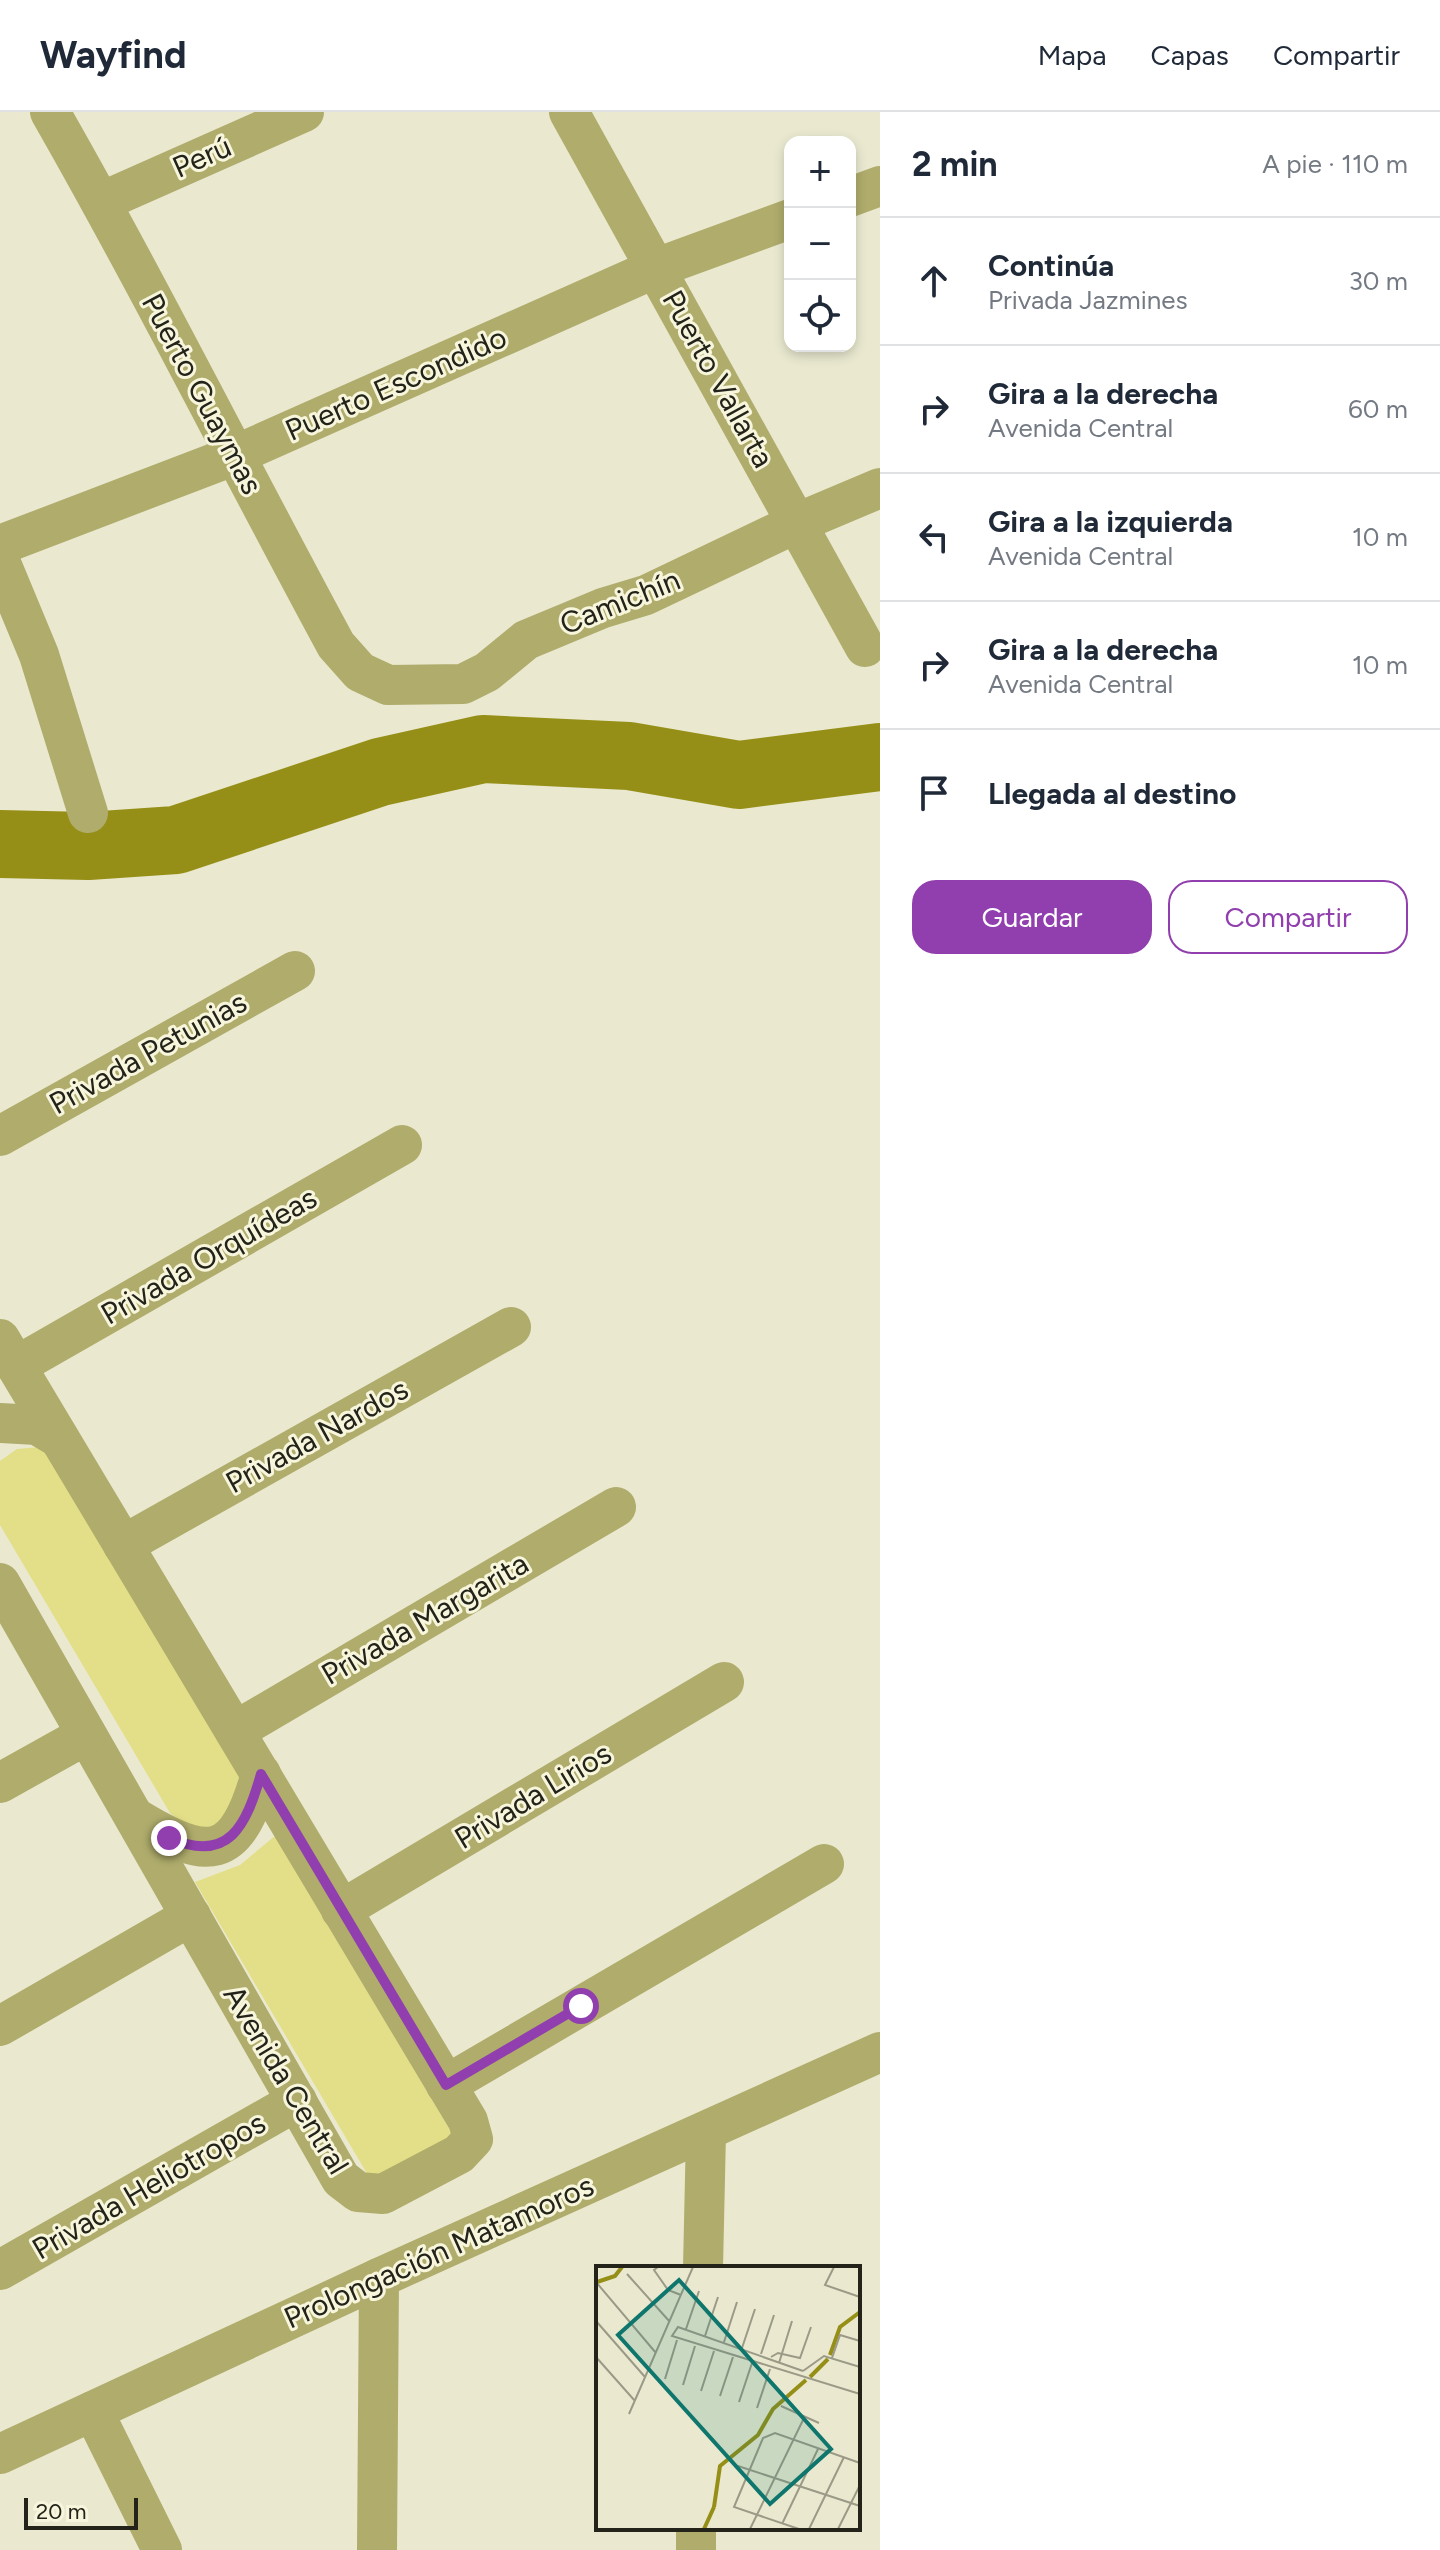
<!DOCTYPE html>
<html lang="es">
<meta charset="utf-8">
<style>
body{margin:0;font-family:Figtree,sans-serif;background:#f6f6f7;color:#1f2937}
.controls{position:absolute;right:24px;top:24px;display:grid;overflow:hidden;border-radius:16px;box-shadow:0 4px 12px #0003}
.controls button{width:72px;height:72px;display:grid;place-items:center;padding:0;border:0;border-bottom:2px solid #e0e1e3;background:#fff;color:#1f2937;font:40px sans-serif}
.scale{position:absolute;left:24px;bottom:20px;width:114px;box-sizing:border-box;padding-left:8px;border:4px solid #23231a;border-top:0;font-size:22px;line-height:28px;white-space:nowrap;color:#23231a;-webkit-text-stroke:6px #f7f6dd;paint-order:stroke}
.stop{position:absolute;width:24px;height:24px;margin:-18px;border:6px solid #913fae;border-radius:50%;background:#fff}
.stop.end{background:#913fae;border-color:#fff;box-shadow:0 2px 8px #0008}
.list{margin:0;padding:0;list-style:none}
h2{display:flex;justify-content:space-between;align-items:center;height:104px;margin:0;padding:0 32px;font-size:34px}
h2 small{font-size:26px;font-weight:400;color:#747a83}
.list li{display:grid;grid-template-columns:52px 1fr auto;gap:24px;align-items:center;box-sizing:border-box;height:128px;padding:0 32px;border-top:2px solid #e0e1e3}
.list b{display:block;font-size:30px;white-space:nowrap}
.list p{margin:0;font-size:26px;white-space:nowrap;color:#747a83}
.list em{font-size:26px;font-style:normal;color:#747a83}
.actions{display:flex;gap:16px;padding:24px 32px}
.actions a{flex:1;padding:18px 0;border:2px solid #913fae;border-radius:24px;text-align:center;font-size:28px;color:#913fae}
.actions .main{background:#913fae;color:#fff}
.icon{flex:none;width:44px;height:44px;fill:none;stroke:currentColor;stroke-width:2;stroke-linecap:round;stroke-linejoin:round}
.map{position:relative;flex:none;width:880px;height:2438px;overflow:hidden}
header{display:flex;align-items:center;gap:48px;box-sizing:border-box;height:112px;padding:0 40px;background:#fff;border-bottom:2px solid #e0e1e3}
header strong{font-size:38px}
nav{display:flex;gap:44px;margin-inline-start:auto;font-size:28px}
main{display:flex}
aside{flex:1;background:#fff}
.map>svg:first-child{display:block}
.green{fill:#e3df88}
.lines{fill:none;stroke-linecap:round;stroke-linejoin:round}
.river{stroke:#968f17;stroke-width:68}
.minor{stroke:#afac6c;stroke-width:40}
.route{stroke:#913fae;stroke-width:10}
.labels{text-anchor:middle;stroke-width:6;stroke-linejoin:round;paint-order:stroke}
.street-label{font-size:30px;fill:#23231a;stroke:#f7f6dd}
.inset-river{fill:none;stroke:#968f17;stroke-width:4}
.inset-road{fill:none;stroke:#9a9a87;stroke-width:2}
.view{fill:#0f766e;fill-opacity:0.15;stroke:#0f766e;stroke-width:4}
.inset-edge{fill:none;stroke:#23231a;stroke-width:4}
</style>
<header>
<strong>Wayfind</strong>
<nav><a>Mapa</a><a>Capas</a><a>Compartir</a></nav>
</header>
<main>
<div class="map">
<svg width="880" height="2438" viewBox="0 0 880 2438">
<rect width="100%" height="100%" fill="#eae9d0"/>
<g class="green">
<path d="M39,1335L60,1351L241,1657L243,1680L220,1716L194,1720L170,1701L0,1413V1349L17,1337Z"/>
<path d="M276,1723L453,2023L372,2070L195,1770L240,1753Z"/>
</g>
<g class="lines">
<path class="river" d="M0,732L88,734L176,728L380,660L483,637L629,644L739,663L880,645"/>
<g class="minor">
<path d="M50,0C150,175 240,356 336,533L360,560L388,573L463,572L487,560L526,528L603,496L646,483L797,411L880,376"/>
<path d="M569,0L865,535"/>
<path d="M850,85L880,74"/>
<path d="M101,90L304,0"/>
<path d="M0,433L233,344L656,156L790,107"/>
<path d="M0,449L39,543L88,701"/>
<path d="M0,1024L295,859"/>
<path d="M0,1227L468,2009L473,2027L459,2042L383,2082L358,2080L341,2067L0,1471"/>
<path d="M16,1254L402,1033"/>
<path d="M0,1311L37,1313L59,1326"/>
<path d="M123,1433L511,1215"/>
<path d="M235,1619L616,1395"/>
<path d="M0,1671L86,1623"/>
<path d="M136,1706C208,1750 236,1750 261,1662"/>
<path d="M341,1798L724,1570"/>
<path d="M0,1914L191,1804"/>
<path d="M446,1973L824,1752"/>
<path d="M703,2156L706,2020"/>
<path d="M0,2158L297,1989"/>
<path d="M93,2299L162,2438"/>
<path d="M0,2342L379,2166L880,1940"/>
<path d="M377,2438L379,2166"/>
<path d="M696,2438V2416"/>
</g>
</g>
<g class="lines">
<path class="route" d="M169,1726C229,1752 246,1714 261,1662L446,1973L581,1894"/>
</g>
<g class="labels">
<g class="street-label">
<text transform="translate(202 45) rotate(-24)" y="10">Perú</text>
<text transform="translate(718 267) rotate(61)" y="10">Puerto Vallarta</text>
<text transform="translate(396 272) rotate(-24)" y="10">Puerto Escondido</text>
<text transform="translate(202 282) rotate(62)" y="10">Puerto Guaymas</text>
<text transform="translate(620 490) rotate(-22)" y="10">Camichín</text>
<text transform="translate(148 941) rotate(-29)" y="10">Privada Petunias</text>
<text transform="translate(209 1144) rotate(-30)" y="10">Privada Orquídeas</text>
<text transform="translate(317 1324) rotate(-29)" y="10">Privada Nardos</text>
<text transform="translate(425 1507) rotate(-30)" y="10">Privada Margarita</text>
<text transform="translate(533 1684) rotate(-31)" y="10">Privada Lirios</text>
<text transform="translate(286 1968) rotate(59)" y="10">Avenida Central</text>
<text transform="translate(149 2074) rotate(-30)" y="10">Privada Heliotropos</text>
<text transform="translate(439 2140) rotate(-24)" y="10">Prolongación Matamoros</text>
</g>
</g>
<g transform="translate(596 2154)">
<rect width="264" height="264" fill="#eae9d0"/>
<path class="inset-river" d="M1,16L19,10L26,1M234,89L244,61L264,46M214,111L232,93M118,241L124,200L162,169L177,143L210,114M108,263L118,241"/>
<path class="inset-road" d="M62,1L58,4L72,24L85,29M238,1L229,19L264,31M31,8L74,56M0,16L60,87M0,55L49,111M90,63L103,25M109,70L122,31M128,76L141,36M146,82L159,43M165,88L178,49M0,91L39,135M175,91L182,87L204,92L215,61M236,92L244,69L264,75M183,97L196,55M207,105L82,61L76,70L264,128M207,105L228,90L264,101M69,113L81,74M87,119L99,80M105,125L118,85M124,130L137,91M143,136L156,97M185,140L223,157M161,142L174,103M33,148L97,1M142,200L264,240M186,258L222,183M154,263L208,152M203,263L138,241L167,172L179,167L264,197M213,263L248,191M242,263L264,219"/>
<path class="view" d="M83,14L235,183L174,238L22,69Z"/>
<rect width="264" height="264" class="inset-edge"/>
</g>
</svg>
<div class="controls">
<button>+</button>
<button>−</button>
<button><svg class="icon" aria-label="locate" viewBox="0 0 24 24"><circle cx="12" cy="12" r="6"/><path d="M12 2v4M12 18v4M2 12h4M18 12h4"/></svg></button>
</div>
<div class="scale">20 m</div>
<div class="stop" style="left:581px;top:1894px"></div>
<div class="stop end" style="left:169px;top:1726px"></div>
</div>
<aside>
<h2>2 min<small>A pie · 110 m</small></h2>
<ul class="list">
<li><svg class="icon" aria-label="ahead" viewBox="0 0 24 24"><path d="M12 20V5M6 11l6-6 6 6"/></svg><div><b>Continúa</b><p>Privada Jazmines</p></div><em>30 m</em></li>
<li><svg class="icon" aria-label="right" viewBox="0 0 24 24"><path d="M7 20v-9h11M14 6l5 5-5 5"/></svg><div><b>Gira a la derecha</b><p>Avenida Central</p></div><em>60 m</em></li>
<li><svg class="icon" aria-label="left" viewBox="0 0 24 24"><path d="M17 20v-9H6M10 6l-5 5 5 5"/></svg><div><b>Gira a la izquierda</b><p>Avenida Central</p></div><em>10 m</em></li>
<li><svg class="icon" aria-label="right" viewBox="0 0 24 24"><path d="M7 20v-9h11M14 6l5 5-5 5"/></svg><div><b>Gira a la derecha</b><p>Avenida Central</p></div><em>10 m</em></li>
<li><svg class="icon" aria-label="arrive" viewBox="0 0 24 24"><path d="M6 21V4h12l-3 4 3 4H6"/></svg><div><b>Llegada al destino</b></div></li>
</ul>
<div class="actions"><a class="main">Guardar</a><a>Compartir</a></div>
</aside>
</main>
